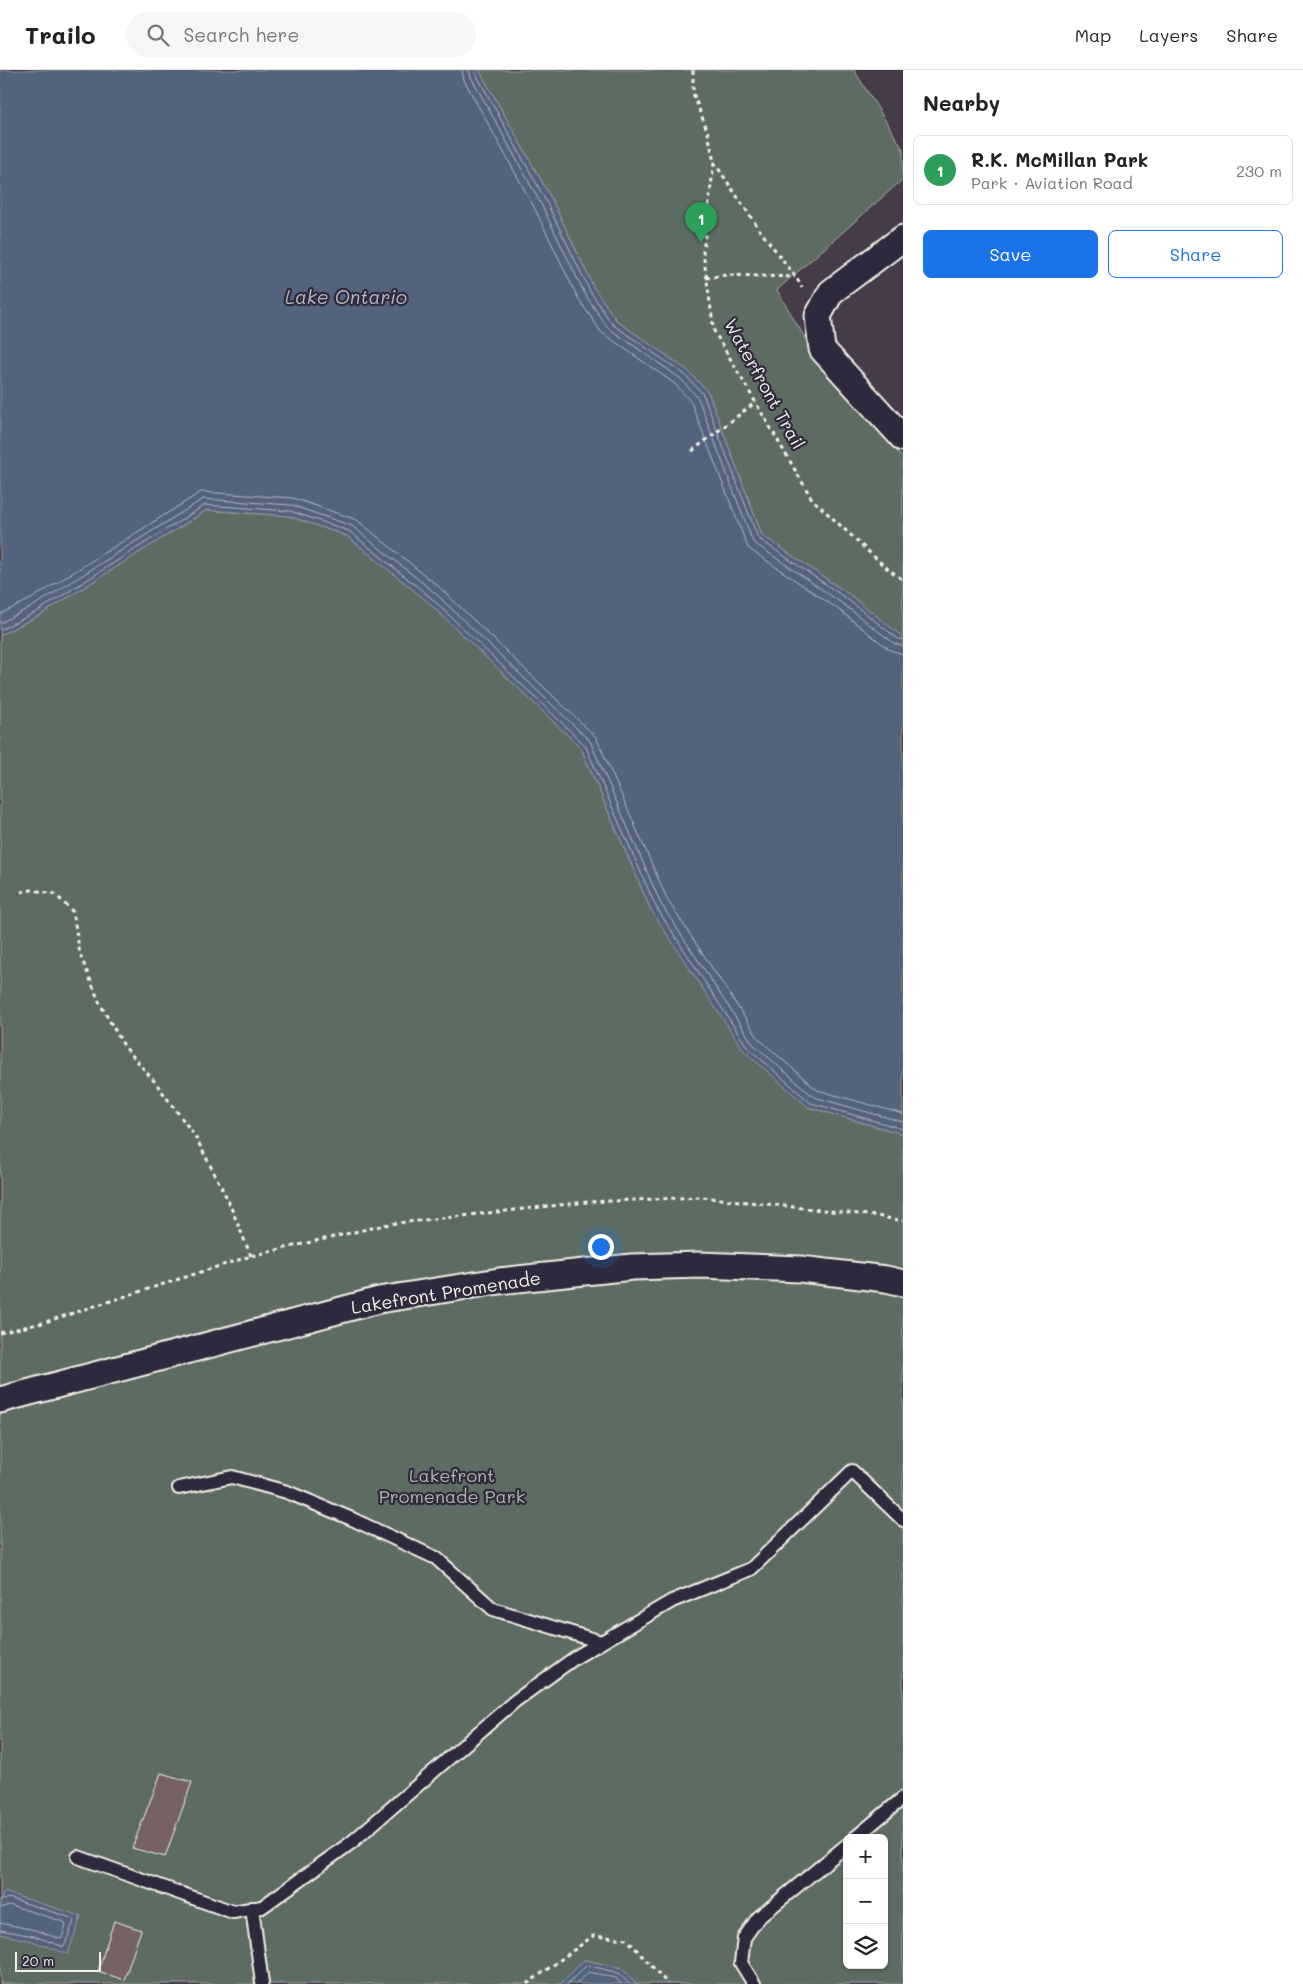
<!DOCTYPE html>
<meta charset="utf-8">
<style>
body{margin:0;font-family:Mali,sans-serif;background:#f6f6f6;color:#222}
.controls{position:absolute;right:15px;bottom:15px;display:grid;overflow:hidden;border-radius:8px;box-shadow:0 1px 4px #0004}
.controls button{width:45px;height:45px;display:grid;place-items:center;padding:0;border:0;border-bottom:1px solid #e0e0e0;background:#fff;color:#222;font:25px sans-serif}
.scale{position:absolute;left:15px;bottom:12px;width:86px;box-sizing:border-box;padding-left:5px;border:2px solid #f4f1e8;border-top:0;font-size:14px;line-height:18px;white-space:nowrap;color:#f4f1e8;-webkit-text-stroke:4px #2f2a3d;paint-order:stroke}
.you{position:absolute;left:600px;top:1176px;width:18px;height:18px;margin:-12px;border:4px solid #fff;border-radius:50%;background:#1a73e8;box-shadow:0 0 0 8px #1a73e833}
.badge{display:grid;place-items:center;width:32px;height:32px;border-radius:50%;background:#1a73e8;color:#fff;font-size:16px;font-weight:700}
.pin{position:absolute;translate:-50% -41px;filter:drop-shadow(0 1px 2px #0008)}
.pin::after{content:'';position:absolute;top:26px;width:18px;height:15px;background:inherit;clip-path:polygon(0 0,100% 0,50% 100%)}
.list{margin:0;padding:0;list-style:none}
h2{display:flex;justify-content:space-between;align-items:center;height:65px;margin:0;padding:0 20px;font-size:21px}
h2 small{font-size:16px;font-weight:400;color:#767676}
.list li{display:grid;grid-template-columns:32px 1fr auto;gap:15px;align-items:center;box-sizing:border-box;height:70px;margin:0 10px 10px;padding:0 10px;border:1px solid #e0e0e0;border-radius:8px}
.list b{display:block;font-size:19px;white-space:nowrap}
.list p{margin:0;font-size:16px;white-space:nowrap;color:#767676}
.list em{font-size:16px;font-style:normal;color:#767676}
.actions{display:flex;gap:10px;padding:15px 20px}
.actions a{flex:1;padding:11px 0;border:1px solid #1a73e8;border-radius:8px;text-align:center;font-size:18px;color:#1a73e8}
.actions .main{background:#1a73e8;color:#fff}
.icon{flex:none;width:28px;height:28px;fill:none;stroke:currentColor;stroke-width:2;stroke-linecap:round;stroke-linejoin:round}
.map{position:relative;flex:none;width:903px;height:1914px;overflow:hidden}
header{display:flex;align-items:center;gap:30px;box-sizing:border-box;height:70px;padding:0 25px;background:#fff;border-bottom:1px solid #e0e0e0}
header strong{font-size:24px}
nav{display:flex;gap:28px;margin-inline-start:auto;font-size:18px}
.search{width:350px;height:45px;background:#f6f6f6;display:flex;align-items:center;gap:12px;box-sizing:border-box;padding:0 18px;border-radius:28px;color:#767676;font-size:19px}
main{display:flex}
aside{flex:1;background:#fff}
.map>svg:first-child{display:block}
.green{fill:#5c6c62;stroke:#a8aea5;fill-rule:evenodd}
.water{fill:#53627d;stroke:#939ba8}
.lines{fill:none;stroke-linecap:round;stroke-linejoin:round}
.shore{stroke:#b4b8bd;stroke-width:1}
.building{fill:#776264;stroke:#f4f1e8}
.service-casing{stroke:#f4f1e8;stroke-width:16}
.minor-casing{stroke:#f4f1e8;stroke-width:29}
.path{stroke:#f4f1e8;stroke-width:3;stroke-dasharray:4 4;stroke-linecap:butt}
.service{stroke:#2f2a3d;stroke-width:12}
.minor{stroke:#2f2a3d;stroke-width:25}
.labels{text-anchor:middle;stroke-width:4.5;stroke-linejoin:round;paint-order:stroke}
.street-label{font-size:18px;fill:#f4f1e8;stroke:#2f2a3d}
.park-label{font-size:18px;fill:#b0b5ac;stroke:#2f2a3d}
.water-label{font-size:19px;font-style:italic;fill:#b4b8bd;stroke:#2f2a3d}
</style>
<header>
<strong>Trailo</strong>
<div class="search"><svg class="icon" aria-label="search" viewBox="0 0 24 24"><circle cx="10" cy="10" r="6"/><path d="M15 15l6 6"/></svg>Search here</div>
<nav><a>Map</a><a>Layers</a><a>Share</a></nav>
</header>
<main>
<div class="map">
<svg width="903" height="1914" viewBox="0 0 903 1914">
<rect width="100%" height="100%" fill="#453b49"/>
<filter id="ink" filterUnits="userSpaceOnUse"><feTurbulence type="fractalNoise" baseFrequency=".02" numOctaves="2"/><feDisplacementMap in="SourceGraphic" scale="10" xChannelSelector="R" yChannelSelector="G"/><feConvolveMatrix kernelMatrix="1 2 1 2 8 2 1 2 1" color-interpolation-filters="sRGB"/></filter>
<g filter="url(#ink)">
<g class="green">
<path d="M479,0H854L903,79V109L777,220L826,304L903,388V567L850,525L762,465L708,322L687,300L617,251L594,218L551,128Z"/>
<path d="M207,440L289,446L347,466L427,531L581,678L651,840L808,1037L903,1064V1914H636L622,1898L584,1890L560,1914H0V565L40,545ZM847,1768H884V1895H847Z"/>
</g>
<g class="water">
<path d="M0,0H479L551,128L594,218L617,251L687,300L708,322L762,465L850,525L903,567V1064L808,1037L744,981L651,840L581,678L427,531L347,466L289,446L207,440L40,545L0,565Z"/>
<path d="M4,1822L81,1846L68,1884L32,1871L0,1864V1834Z"/>
<path d="M584,1890L622,1898L636,1914H560Z"/>
</g>
<g class="lines">
<g class="shore">
<path d="M462,0L464,10L534,137L578,228L601,262L675,314L691,332L748,478L839,540L890,580L903,584"/>
<path d="M469,0L471,7L541,134L585,224L607,257L680,308L698,328L753,472L843,534L895,574L903,576"/>
<path d="M475,0L476,4L546,131L590,221L612,254L684,304L703,324L758,468L847,529L898,569L903,570"/>
<path d="M0,544L31,529L201,422L293,428L357,450L439,517L596,667L668,831L759,969L817,1020L903,1044"/>
<path d="M0,553L35,535L203,429L291,435L352,456L434,522L590,671L661,834L753,974L814,1027L903,1052"/>
<path d="M0,560L38,541L205,435L290,441L349,461L430,527L585,675L656,837L748,978L811,1033L903,1059"/>
<path d="M0,1831L9,1828L72,1848L74,1851L64,1877L34,1866L0,1860"/>
<path d="M0,1838L10,1835L64,1852L66,1855L62,1868L60,1869L35,1860L0,1853"/>
<path d="M567,1914L587,1895L619,1903L629,1914"/>
<path d="M576,1914L589,1902L616,1908L621,1914"/>
</g>
</g>
<g class="building">
<path d="M161,1703L192,1712L165,1787L132,1778Z"/>
<path d="M114,1851L141,1860L124,1910L98,1901Z"/>
</g>
<g class="lines">
<defs>
<g id="service">
<path d="M179,1418L232,1407L287,1422L352,1449L436,1488L493,1539L601,1572"/>
<path d="M855,1768L903,1728"/>
<path d="M78,1787L233,1842L262,1837L352,1772L515,1631L576,1587L672,1531L751,1499L852,1401L903,1450"/>
<path d="M252,1838L262,1913"/>
<path d="M754,1914L741,1893L744,1868L758,1848L847,1775"/>
</g>
<g id="minor">
<path d="M903,168L831,222L818,246L822,279L903,368"/>
<path d="M0,1330L379,1230L499,1211L632,1197L700,1195L800,1199L886,1209L903,1213"/>
</g>
</defs>
<use href="#service" class="service-casing"/>
<use href="#minor" class="minor-casing"/>
<g class="path">
<path d="M693,0V23L708,63L714,92L703,182L714,261L812,429L883,495L903,510"/>
<path d="M714,92L761,162L796,207L802,218"/>
<path d="M706,208L726,205L795,207"/>
<path d="M692,381L756,332"/>
<path d="M21,822L32,820L55,824L73,842L80,884L100,934L124,976L155,1012L195,1066L227,1128L251,1186"/>
<path d="M0,1263L42,1253L251,1186L389,1154L587,1132L702,1127L877,1146L903,1151"/>
<path d="M527,1914L593,1866L627,1869L668,1914"/>
</g>
<use href="#service" class="service"/>
<use href="#minor" class="minor"/>
</g>
</g>
<g class="labels">
<g class="street-label">
<text transform="translate(764 314) rotate(61)" y="6">Waterfront Trail</text>
<text transform="translate(446 1223) rotate(-9)" y="6">Lakefront Promenade</text>
</g>
<g class="park-label">
<text x="452" y="1412">Lakefront<tspan x="452" dy="21">Promenade Park</tspan></text>
</g>
<g class="water-label">
<text x="346" y="234">Lake Ontario</text>
</g>
</g>
</svg>
<div class="controls">
<button>+</button>
<button>−</button>
<button><svg class="icon" aria-label="layers" viewBox="0 0 24 24"><path d="M12 4l9 5-9 5-9-5zM3 14l9 5 9-5"/></svg></button>
</div>
<div class="scale">20 m</div>
<div class="you"></div>
<div class="pin badge" style="left:701px;top:173px;background:#2e9e5b">1</div>
</div>
<aside>
<h2>Nearby<small></small></h2>
<ul class="list">
<li><span class="badge" style="background:#2e9e5b">1</span><div><b>R.K. McMillan Park</b><p>Park · Aviation Road</p></div><em>230 m</em></li>
</ul>
<div class="actions"><a class="main">Save</a><a>Share</a></div>
</aside>
</main>
